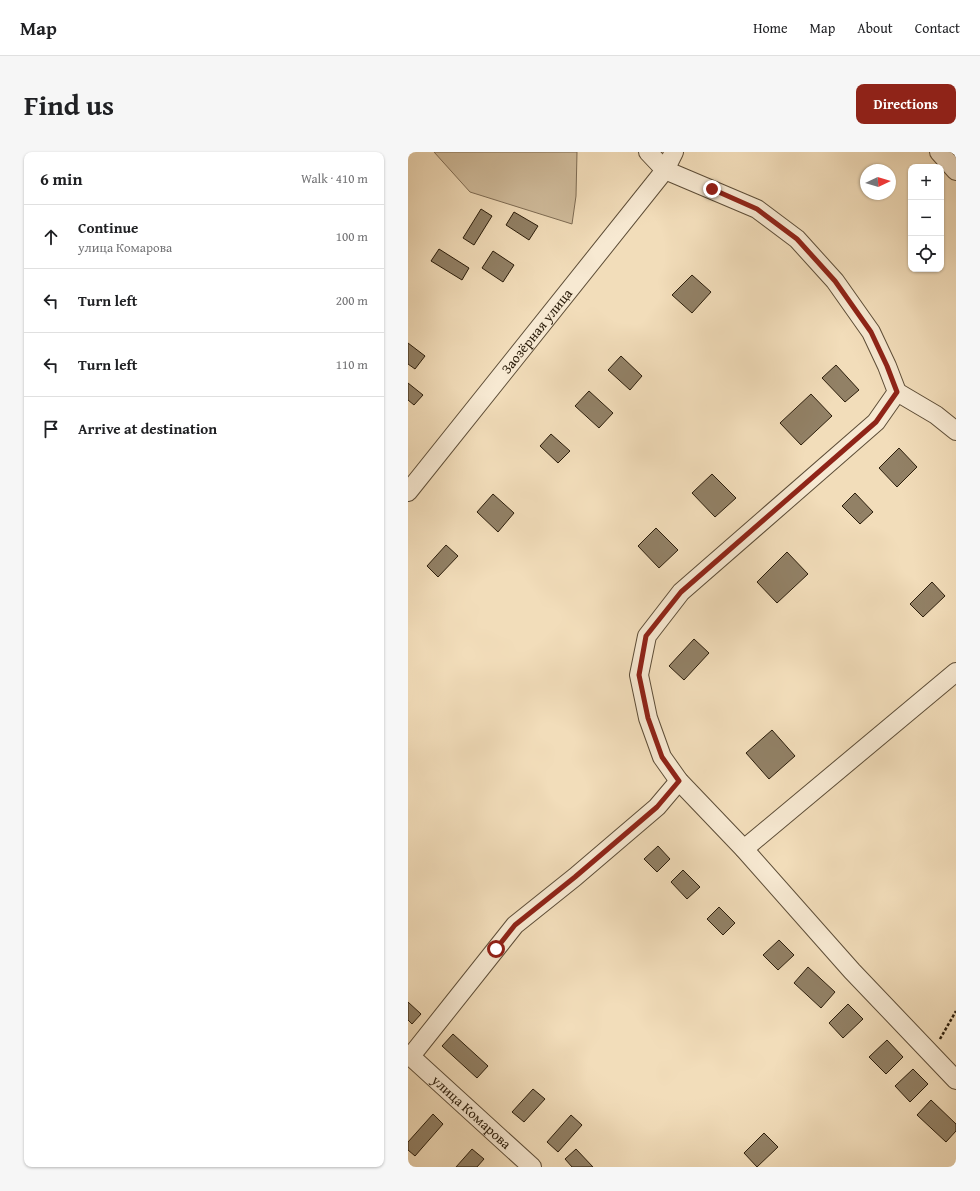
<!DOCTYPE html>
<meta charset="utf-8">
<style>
body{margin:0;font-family:"Gentium Book Plus",serif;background:#f6f6f6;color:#202124}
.controls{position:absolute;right:12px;top:12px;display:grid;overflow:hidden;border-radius:8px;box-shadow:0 1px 3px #0004}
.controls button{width:36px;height:36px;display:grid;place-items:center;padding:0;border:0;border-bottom:1px solid #e0e0e0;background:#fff;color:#202124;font:20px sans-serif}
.compass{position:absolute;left:452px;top:12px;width:36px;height:36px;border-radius:50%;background:#fff;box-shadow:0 1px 3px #0004;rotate:86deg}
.stop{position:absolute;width:12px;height:12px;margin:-9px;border:3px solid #8f2418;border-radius:50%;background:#fff}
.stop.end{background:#8f2418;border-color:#fff;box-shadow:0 1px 4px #0008}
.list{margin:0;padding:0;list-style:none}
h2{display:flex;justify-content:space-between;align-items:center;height:52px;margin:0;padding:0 16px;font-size:17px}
h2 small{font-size:13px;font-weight:400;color:#757577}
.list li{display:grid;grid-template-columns:26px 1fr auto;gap:12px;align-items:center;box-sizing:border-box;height:64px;padding:0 16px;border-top:1px solid #e0e0e0}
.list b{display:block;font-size:15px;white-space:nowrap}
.list p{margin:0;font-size:13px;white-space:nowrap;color:#757577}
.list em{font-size:13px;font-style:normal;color:#757577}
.icon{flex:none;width:22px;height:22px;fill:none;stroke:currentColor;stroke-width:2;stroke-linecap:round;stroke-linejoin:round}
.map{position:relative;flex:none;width:548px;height:1015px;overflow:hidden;border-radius:8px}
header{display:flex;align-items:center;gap:24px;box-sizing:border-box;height:56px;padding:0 20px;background:#fff;border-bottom:1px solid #e0e0e0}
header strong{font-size:19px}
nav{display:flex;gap:22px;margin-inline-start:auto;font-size:14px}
.intro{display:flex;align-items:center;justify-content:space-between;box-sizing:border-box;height:96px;padding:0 24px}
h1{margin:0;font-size:28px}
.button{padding:10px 18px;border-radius:8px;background:#8f2418;color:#fff;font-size:14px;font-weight:700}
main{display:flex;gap:24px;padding:0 24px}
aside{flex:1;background:#fff;border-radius:8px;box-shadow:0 1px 3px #0004}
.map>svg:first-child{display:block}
.green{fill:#d0bc9c;stroke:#7e6c54}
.building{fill:#928166;stroke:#2b1d0b}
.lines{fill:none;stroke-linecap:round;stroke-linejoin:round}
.minor-casing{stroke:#5d4d37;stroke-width:20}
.path{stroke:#2b1d0b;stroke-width:2.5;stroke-dasharray:3 2;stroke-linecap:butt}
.minor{stroke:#f7e9d2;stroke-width:18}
.route{stroke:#8f2418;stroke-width:5}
.labels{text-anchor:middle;stroke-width:3.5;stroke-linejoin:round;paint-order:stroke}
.street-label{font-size:14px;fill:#2b1d0b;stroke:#f7e9d2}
</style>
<header>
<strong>Map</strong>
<nav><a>Home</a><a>Map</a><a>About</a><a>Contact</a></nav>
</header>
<div class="intro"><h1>Find us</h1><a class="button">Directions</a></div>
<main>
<aside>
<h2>6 min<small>Walk · 410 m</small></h2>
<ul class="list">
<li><svg class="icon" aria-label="ahead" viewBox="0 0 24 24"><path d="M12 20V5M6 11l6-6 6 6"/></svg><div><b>Continue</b><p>улица Комарова</p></div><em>100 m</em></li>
<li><svg class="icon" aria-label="left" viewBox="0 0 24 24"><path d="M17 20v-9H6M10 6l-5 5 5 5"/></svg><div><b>Turn left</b></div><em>200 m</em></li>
<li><svg class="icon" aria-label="left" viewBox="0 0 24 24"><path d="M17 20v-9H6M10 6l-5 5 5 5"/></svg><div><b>Turn left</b></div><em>110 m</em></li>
<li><svg class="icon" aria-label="arrive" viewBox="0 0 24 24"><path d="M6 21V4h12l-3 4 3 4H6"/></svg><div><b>Arrive at destination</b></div></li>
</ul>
</aside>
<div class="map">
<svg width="548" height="1015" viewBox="0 0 548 1015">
<rect width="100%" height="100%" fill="#f2ddba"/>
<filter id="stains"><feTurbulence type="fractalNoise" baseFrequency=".005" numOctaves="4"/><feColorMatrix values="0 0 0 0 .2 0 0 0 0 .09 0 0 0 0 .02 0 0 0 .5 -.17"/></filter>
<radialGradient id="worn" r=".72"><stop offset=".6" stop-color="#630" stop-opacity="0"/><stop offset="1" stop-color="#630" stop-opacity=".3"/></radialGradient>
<path class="green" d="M26,0H169L168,44L164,72L62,40Z"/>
<g class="building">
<path d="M73,57L84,64L66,93L55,86Z"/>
<path d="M106,60L130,74L121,88L98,73Z"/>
<path d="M31,97L61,116L54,128L23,109Z"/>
<path d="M85,99L106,113L95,130L74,116Z"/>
<path d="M284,123L303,140L284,161L264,143Z"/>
<path d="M0,191L17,204L7,217L0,212Z"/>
<path d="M213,204L234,224L222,238L200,218Z"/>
<path d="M428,213L451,238L437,250L414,226Z"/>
<path d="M0,231L15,243L6,253L0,248Z"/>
<path d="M181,239L205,261L191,276L167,254Z"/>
<path d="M403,242L424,264L393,293L372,271Z"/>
<path d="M143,282L162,299L150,311L132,294Z"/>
<path d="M491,296L509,315L489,335L471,316Z"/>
<path d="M304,322L328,346L307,365L284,341Z"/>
<path d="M447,341L465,360L452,372L434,354Z"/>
<path d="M85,342L106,361L90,380L69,360Z"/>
<path d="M248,376L270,398L251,416L230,394Z"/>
<path d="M38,393L50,404L30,425L19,414Z"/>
<path d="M379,400L400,422L369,451L349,430Z"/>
<path d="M524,430L537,444L515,465L502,452Z"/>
<path d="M286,487L301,501L276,528L261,514Z"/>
<path d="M364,578L387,604L361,627L338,601Z"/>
<path d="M250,694L262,707L249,720L236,707Z"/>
<path d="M275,718L292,735L279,747L263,730Z"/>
<path d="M311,755L327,771L315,783L299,767Z"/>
<path d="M371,788L386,803L370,818L355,803Z"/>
<path d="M400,815L427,840L413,856L386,831Z"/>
<path d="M0,850L13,862L4,872L0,868Z"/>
<path d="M440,852L455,867L435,886L421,871Z"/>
<path d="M45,882L80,914L69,926L34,894Z"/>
<path d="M479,888L495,905L478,922L461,905Z"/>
<path d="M505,917L520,932L502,950L487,934Z"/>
<path d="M125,937L137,947L116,970L104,960Z"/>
<path d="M523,948L548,972V979L538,990L509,963Z"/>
<path d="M25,962L35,972L7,1004L0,998V990Z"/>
<path d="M163,963L174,973L150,1000L139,990Z"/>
<path d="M356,981L370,995L349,1015L336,1001Z"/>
<path d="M64,997L76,1007L69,1015H48Z"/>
<path d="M168,997L185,1015H164L157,1007Z"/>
</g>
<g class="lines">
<defs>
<g id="minor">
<path d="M240,0L257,18L349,57L389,87L427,129L463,180L479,214L489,240L468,270L273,440L239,484L231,523L240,566L254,605L271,629L336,697L444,819L548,928"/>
<path d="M531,0L548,19"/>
<path d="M489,240L528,263L548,279"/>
<path id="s1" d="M0,340L257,18L266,0"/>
<path d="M336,697L548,520"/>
<path id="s2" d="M0,902L124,1015"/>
<path d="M3,904L107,773L167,725L249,655L271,629"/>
</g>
</defs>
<use href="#minor" class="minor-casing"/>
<path class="path" d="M532,887L548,859"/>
<use href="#minor" class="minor"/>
</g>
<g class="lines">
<path class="route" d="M88,797L107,773L167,725L249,655L271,629L254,605L240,566L231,523L238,484L273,440L468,270L489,240L479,214L463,180L427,129L389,87L349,57L304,37"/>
</g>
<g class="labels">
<g class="street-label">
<text dy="5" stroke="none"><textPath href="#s1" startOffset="206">Заозёрная улица</textPath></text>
<text dy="5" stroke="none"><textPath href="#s2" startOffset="86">улица Комарова</textPath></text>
</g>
</g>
<rect width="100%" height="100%" filter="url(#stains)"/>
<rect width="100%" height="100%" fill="url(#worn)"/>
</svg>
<div class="controls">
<button>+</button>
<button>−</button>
<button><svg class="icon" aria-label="locate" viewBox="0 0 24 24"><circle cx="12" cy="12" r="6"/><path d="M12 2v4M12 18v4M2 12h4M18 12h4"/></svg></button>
</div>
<svg class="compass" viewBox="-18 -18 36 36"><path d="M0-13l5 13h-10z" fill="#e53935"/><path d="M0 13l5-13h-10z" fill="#757577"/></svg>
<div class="stop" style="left:88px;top:797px"></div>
<div class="stop end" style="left:304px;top:37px"></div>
</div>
</main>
